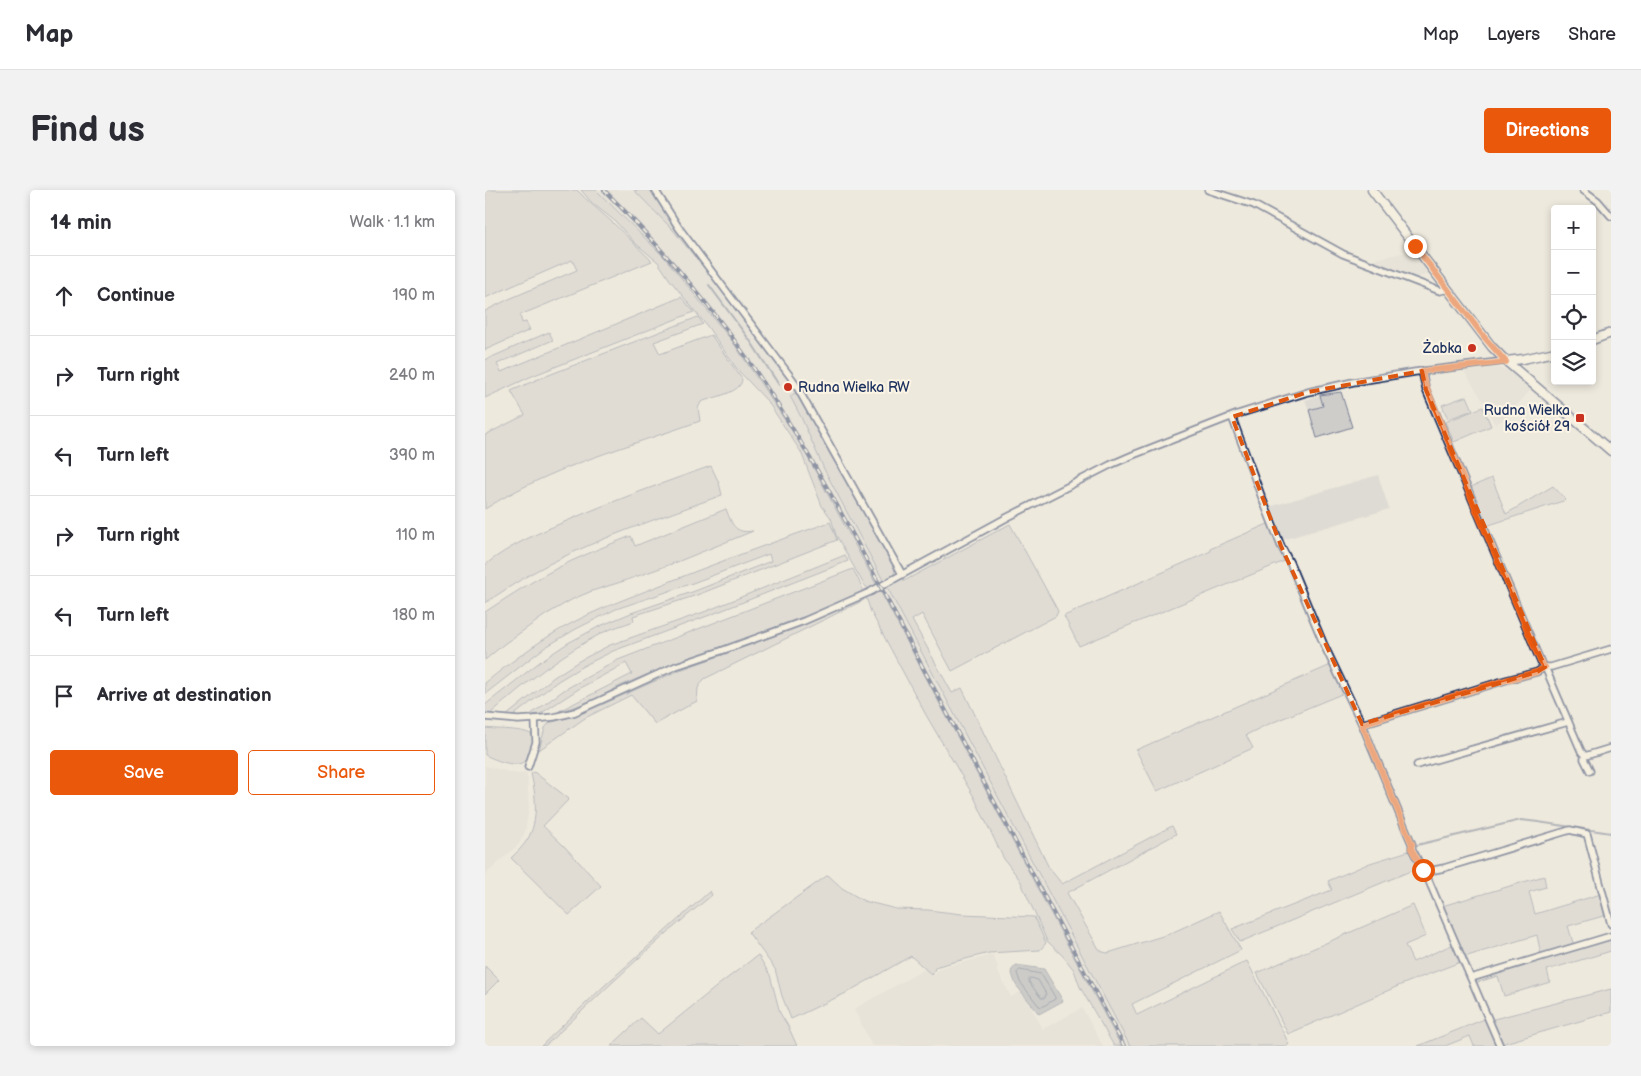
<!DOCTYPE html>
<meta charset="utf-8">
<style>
body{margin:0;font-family:"Balsamiq Sans",sans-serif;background:#f2f2f3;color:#2b2b33}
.controls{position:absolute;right:15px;top:15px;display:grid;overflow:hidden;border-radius:5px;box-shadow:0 2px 8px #0003}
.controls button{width:45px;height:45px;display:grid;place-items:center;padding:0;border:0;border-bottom:1px solid #e1e1e2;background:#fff;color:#2b2b33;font:25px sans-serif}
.stop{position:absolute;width:15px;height:15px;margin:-11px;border:4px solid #ea580c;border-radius:50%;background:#fff}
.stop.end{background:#ea580c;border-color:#fff;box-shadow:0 1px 5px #0008}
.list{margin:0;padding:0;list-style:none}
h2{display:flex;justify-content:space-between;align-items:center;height:65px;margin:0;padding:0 20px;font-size:21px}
h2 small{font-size:16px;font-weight:400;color:#7c7c81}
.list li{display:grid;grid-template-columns:32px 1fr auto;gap:15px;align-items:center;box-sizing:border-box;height:80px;padding:0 20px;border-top:1px solid #e1e1e2}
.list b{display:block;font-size:19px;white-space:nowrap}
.list em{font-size:16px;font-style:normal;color:#7c7c81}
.actions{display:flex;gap:10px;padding:15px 20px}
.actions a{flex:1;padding:11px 0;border:1px solid #ea580c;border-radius:5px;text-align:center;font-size:18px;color:#ea580c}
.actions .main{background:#ea580c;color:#fff}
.icon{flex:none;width:28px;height:28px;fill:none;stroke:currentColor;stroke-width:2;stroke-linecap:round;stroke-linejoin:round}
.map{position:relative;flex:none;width:1126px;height:856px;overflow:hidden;border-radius:5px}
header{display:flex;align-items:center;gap:30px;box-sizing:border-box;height:70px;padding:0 25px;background:#fff;border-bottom:1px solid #e1e1e2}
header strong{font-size:24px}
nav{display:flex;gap:28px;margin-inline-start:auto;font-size:18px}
.intro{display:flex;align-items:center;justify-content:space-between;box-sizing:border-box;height:120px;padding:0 30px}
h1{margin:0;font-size:35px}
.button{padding:12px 22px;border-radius:5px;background:#ea580c;color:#fff;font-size:18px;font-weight:700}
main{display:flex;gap:30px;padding:0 30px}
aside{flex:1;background:#fff;border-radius:5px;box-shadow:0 2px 8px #0003}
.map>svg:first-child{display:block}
.built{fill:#dedbd4}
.green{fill:#cfcdca;stroke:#757e94}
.water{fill:#a2a7af;stroke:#6c778f}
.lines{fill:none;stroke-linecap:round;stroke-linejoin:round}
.shore{stroke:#515f7e;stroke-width:1}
.stream{stroke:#6c778f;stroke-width:2}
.minor-casing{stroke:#1b2f5e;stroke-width:9}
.tertiary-casing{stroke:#1b2f5e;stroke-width:11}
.minor{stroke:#fcf5e5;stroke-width:5.5}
.tertiary{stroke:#fcf5e5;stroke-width:8}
.rail-casing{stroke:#1b2f5e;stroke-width:4}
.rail{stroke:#fcf5e5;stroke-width:2;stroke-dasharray:5.5;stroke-linecap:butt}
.route{stroke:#ea580c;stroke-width:6}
.marked{fill:none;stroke:#de5710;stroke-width:4;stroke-dasharray:10 6;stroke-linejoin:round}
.poi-dot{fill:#c8321e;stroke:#fcf5e5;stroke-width:2}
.labels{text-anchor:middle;stroke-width:4;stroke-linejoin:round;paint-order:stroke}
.poi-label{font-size:14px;fill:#1b2f5e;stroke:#fcf5e5;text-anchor:end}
</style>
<header>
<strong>Map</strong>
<nav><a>Map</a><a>Layers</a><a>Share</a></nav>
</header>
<div class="intro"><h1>Find us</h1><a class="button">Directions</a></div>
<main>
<aside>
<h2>14 min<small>Walk · 1.1 km</small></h2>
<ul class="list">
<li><svg class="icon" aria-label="ahead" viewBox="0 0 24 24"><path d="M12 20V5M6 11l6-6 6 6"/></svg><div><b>Continue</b></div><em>190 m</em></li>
<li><svg class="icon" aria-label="right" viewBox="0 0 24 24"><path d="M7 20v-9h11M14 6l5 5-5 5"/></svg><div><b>Turn right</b></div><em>240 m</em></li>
<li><svg class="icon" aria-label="left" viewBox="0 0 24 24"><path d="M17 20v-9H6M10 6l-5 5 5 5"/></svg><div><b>Turn left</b></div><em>390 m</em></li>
<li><svg class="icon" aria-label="right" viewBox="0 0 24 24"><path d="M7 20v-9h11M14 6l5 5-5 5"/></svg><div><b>Turn right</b></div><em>110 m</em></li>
<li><svg class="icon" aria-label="left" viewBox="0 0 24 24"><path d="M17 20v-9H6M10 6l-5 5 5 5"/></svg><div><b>Turn left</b></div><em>180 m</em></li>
<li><svg class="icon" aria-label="arrive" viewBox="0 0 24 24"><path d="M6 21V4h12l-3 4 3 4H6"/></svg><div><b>Arrive at destination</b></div></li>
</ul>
<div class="actions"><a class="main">Save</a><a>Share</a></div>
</aside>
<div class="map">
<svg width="1126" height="856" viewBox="0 0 1126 856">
<rect width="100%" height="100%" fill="#eee9dd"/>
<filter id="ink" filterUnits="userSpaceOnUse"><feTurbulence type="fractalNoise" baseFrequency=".02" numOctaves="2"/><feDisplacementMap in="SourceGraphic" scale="10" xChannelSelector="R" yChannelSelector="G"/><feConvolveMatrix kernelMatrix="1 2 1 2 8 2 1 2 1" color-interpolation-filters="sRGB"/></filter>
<g filter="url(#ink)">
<g class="built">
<path d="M111,0H149L188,40L209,66L212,65L312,201L305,206L316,227L339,279L478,538L645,856H636L392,396L314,251L268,181L216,112L149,36Z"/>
<path d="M927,61L945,84L930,88L884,70Z"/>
<path d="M999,178H1014L1022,180L1047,199L1032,215L1031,219L1010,235L1000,214L979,181Z"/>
<path d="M835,205L838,216L824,220L820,210Z"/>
<path d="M893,285L904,319L797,350L784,317Z"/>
<path d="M0,576L32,584L42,583L44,618L40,642L34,654L0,685Z"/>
<path d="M508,765L513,777L511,778L526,807L537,801L558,839L597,818L618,856H387L369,819L440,779L448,785L455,778Z"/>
</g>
<g class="green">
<path d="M0,0H92C103,12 115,21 127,32C141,45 153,58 167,71L35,125L37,133L41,132L45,140L0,160V121L24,109L92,80L87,70L0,108Z"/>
<path d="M96,0H111L180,68L247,151L314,251L392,396L383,399L378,393L351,345L346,328L337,316L316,262L283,212L252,179L222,136L185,90L173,72L150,53L130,31L107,13Z"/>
<path d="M149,0H168L212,65L210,67L188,40Z"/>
<path d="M196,107L209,122L47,186L0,208V170L64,142L68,150L12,174L16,182Z"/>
<path d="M213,127L218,134L169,152L175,164L226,145L257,189C257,203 228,207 216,212L213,218L215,231C142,257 65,277 0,319V245L40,225L26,201L51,190Z"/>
<path d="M312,202L410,375L409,384L399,392L339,279L316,227L305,206Z"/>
<path d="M856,202L867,237L832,248L824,220L838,216L835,205Z"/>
<path d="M982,206L988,220L963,229L957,215Z"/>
<path d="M998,217L1006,236L969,252L960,232Z"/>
<path d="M226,276L234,293L237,305C178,327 118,346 62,375C40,386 20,400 0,413V375C25,355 55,342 84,330C130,310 178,293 226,276Z"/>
<path d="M1007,288L1021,324L1068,296L1081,310L1001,336L986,299V297Z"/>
<path d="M241,319C247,334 249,344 268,341L192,372L139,391L107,401L88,409L62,424L19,454L0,470V422C32,401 64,380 100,365C115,358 131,352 146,346L150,356Z"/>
<path d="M345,332L352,350L212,405L148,426L149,431C138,435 127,438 117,443C75,465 40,493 5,524L0,523V515L56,471L83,453L115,436L146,423L210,401L286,371L284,364L205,394L131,419L91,439L59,458L0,504V493C27,471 56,449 87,433C113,419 143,408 171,397C228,374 286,353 345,332Z"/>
<path d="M785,333L802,370L594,456L579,426L726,361L725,359Z"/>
<path d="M525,334L573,421L571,426L467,481L437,424L427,430L467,503L477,498L564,678L577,694L687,636L691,644L582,703L614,759L618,762L623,763L684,744L734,721L756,760L647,814L652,825L762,771L804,854L802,856H645L401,395L417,387L419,391Z"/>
<path d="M360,365L363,371L225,425L128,461L98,476L73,491L28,526H21L69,487L94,471L125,455L219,422Z"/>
<path d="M368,379L377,397V401L375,403L326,424L163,484L135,496L110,509L89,517L74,521L147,484L141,473L95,498L55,524L45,525L79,500L133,470Z"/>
<path d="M394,399L636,856H629L595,797L589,780L578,766L562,751L535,690L519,669L512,655L489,607L441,525L386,422L381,407Z"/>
<path d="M379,408V410L219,489L213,498L212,511L170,534L146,505L100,528L54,560L60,538L64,533L98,523L195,480L268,454Z"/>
<path d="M846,475L859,503L779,536L761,545L768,558L672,601L651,560Z"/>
<path d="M0,538C13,540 42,538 50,547C47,553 46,560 44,566C37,582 11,570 0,565Z"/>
<path d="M49,582L84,609L58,636L79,656L116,696L84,725L26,668C32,662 38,657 42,650C54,632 51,604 46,584Z"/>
<path d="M927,660L935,677L755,752L747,739L847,700L843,691L885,673Z"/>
<path d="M343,685L357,698L379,711L411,719L443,720L477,724L549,727L561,753L555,760L504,763L453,776L450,778L447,785L426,766L361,803L306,829L297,806L290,779L263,742Z"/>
<path d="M1059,686L1061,697L1044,702L1050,724L1116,704L1122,725L1083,736L1089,756L1056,765L1052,745L979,767L957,716Z"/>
<path d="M225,701L227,705C169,752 115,804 60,856H56L119,796Z"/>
<path d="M928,715L941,746L920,755L928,772L969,754L978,771L918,794L803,844L772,783Z"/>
<path d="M1123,750H1126V761L1062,780L1065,792L1019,806L1013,786L990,793L989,789Z"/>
<path d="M273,765L285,785L295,823L303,836L312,856H126L156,828L173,844L236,793Z"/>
<path d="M0,776L14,790L0,804Z"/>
<path d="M1126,799V822L1016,854L1005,830Z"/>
<path d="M1002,828L1012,856H989L985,846L960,856H933Z"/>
</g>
<path class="water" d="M531,775L559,779L578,811L554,824L531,795L526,781Z"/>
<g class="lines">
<g class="shore">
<path d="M535,780L556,784L570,807V809L557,817L554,816L535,792L532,783Z"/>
<path d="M546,788L553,790L561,804L560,808H556L544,792V789Z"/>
</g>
<g class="stream">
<path d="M224,95L266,152L294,195"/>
<path d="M932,655L1036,630L1053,632L1126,643"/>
</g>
<defs>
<g id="minor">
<path d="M170,0L194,38L308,190L417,384"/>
<path d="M723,0L769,15L858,64L955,101L963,99"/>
<path d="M1098,0L1113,11L1126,26"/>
<path d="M937,181L941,200L1057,475L1060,477H1066L1126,459"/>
<path d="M747,227L777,308L796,356L805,373L839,455L877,534L918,633L927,654V659L943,689L1015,856"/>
<path d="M0,527L33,530L50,529L69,527L90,522L191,476L236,461L319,431L385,402L523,327L625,275L648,265L753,224L823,202L868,192L930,182L1021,171"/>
<path d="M877,534L1021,490L1052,482L1060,477L1096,561L1100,566"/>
<path d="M932,575L1083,532"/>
<path d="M43,577L51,552L50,529"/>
<path d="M1105,581L1099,569L1100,566L1126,558"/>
<path d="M939,682L959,678L1085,640L1102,644L1126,734"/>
<path d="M986,788L1126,746"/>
</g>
<g id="tertiary">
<path d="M887,0L1007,157L1021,171L1126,261"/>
<path d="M1107,150L1126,143"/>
<path d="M1021,171L1038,169L1070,162"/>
</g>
</defs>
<use href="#minor" class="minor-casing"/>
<use href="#tertiary" class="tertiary-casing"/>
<use href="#minor" class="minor"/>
<use href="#tertiary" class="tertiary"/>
<defs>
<path id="rail" d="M119,0C176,57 230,119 274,186C335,277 384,375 435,472C503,600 571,728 639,856"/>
</defs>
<use href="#rail" class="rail-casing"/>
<use href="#rail" class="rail"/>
</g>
</g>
<g class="lines" filter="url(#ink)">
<path class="route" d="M930,56L1000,148L1021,172L938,181V188L981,296L1056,473L1060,477L1052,482L1021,490L877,534L918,633L927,654L926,658L938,680"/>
</g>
<path d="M0 0H1126V856H0ZM937,181L941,200L1060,477L1052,482L877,534L796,356L747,227L823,202Z" fill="#eee9dd" fill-opacity=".55" fill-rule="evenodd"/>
<path class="marked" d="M937,181L941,200L1060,477L1052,482L877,534L796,356L747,227L823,202Z"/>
<g class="poi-dot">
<circle cx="987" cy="158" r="5"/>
<circle cx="303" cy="197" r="5"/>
<rect x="1090" y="223" width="10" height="10" rx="2.5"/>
</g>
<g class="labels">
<g class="poi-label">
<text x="977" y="163">Żabka</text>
<text x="313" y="202" text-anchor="start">Rudna Wielka RW</text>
<text x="1085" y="225">Rudna Wielka<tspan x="1085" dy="16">kościół 29</tspan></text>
</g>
</g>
</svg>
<div class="controls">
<button>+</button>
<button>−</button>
<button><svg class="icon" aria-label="locate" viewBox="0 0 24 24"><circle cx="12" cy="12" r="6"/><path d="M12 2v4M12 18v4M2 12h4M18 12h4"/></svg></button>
<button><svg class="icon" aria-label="layers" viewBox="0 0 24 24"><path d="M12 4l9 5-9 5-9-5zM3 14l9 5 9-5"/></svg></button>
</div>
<div class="stop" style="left:938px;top:680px"></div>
<div class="stop end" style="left:930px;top:56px"></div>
</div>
</main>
